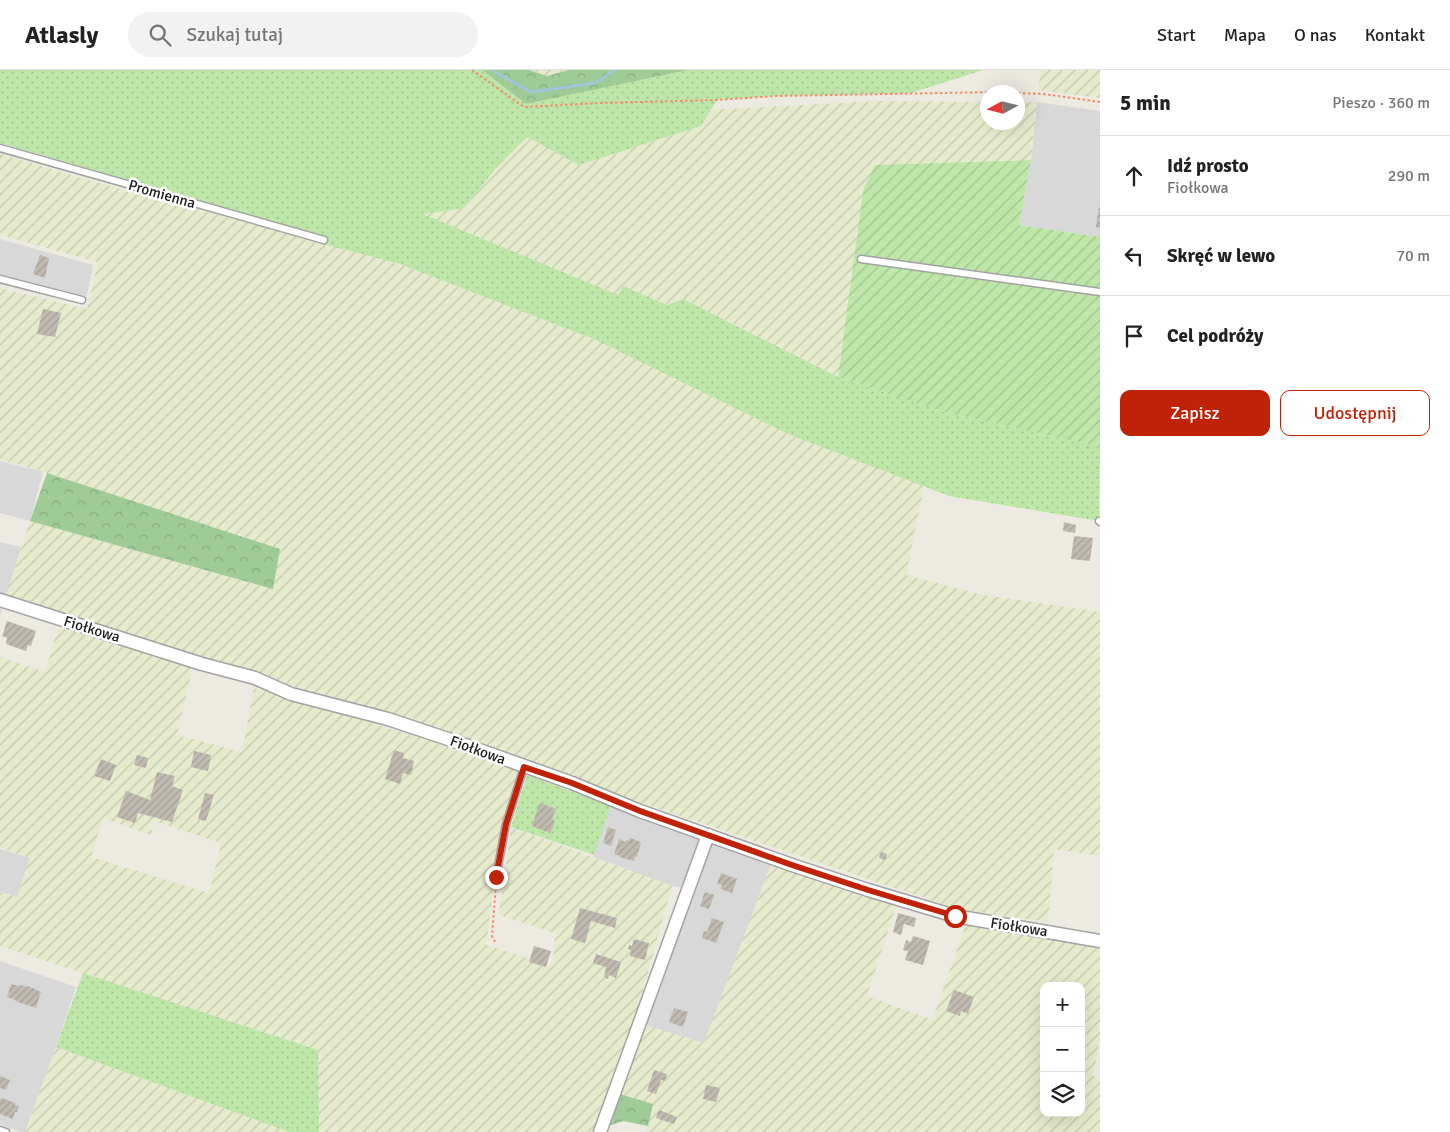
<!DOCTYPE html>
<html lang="pl">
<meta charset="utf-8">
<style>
body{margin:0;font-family:Signika,sans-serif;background:#f2f2f2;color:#222}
.controls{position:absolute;right:15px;bottom:15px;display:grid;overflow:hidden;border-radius:10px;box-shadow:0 5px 20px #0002}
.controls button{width:45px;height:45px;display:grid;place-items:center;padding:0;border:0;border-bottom:1px solid #e0e0e0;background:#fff;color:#222;font:25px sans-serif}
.compass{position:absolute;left:980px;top:15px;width:45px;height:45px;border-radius:50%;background:#fff;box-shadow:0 5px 20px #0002;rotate:263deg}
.stop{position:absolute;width:15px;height:15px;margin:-11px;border:4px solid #c02207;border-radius:50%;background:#fff}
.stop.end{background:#c02207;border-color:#fff;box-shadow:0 1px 5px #0008}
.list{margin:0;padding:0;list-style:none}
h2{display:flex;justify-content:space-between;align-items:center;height:65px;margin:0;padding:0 20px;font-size:21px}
h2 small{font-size:16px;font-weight:400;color:#767676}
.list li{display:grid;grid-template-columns:32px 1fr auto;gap:15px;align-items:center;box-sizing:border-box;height:80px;padding:0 20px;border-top:1px solid #e0e0e0}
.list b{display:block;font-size:19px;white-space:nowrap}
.list p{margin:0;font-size:16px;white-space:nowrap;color:#767676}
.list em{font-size:16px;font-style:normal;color:#767676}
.actions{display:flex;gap:10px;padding:15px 20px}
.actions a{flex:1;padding:11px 0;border:1px solid #c02207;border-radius:10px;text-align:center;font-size:18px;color:#c02207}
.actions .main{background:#c02207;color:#fff}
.icon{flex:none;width:28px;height:28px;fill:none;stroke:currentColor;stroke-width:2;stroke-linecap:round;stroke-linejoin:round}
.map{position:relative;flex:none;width:1100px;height:1062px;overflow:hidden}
header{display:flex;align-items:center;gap:30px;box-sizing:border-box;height:70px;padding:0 25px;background:#fff;border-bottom:1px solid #e0e0e0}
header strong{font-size:24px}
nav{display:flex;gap:28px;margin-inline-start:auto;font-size:18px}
.search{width:350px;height:45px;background:#f2f2f2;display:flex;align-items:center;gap:12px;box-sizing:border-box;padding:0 18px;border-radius:28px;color:#767676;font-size:19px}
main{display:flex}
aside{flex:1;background:#fff}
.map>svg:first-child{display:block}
.residential{fill:#d9d8d8}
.farmland{fill:url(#farmland-furrows);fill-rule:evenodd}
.grass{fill:url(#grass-dots)}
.forest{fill:url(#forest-crowns)}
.garden{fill:url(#garden-furrows)}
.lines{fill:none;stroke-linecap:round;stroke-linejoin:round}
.stream{stroke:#a2c5d9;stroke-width:3}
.building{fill:url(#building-hatch)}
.lane-casing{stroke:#a2a2a2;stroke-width:9}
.street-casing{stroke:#a2a2a2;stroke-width:15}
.path{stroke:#f48c6a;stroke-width:2;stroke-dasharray:2.5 2.5;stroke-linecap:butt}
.lane{stroke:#fff;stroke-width:6}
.street{stroke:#fff;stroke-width:12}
.route{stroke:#c02207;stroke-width:6}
.labels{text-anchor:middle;stroke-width:5;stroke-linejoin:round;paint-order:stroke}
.street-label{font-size:15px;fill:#1b1b1b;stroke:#fff}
</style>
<header>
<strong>Atlasly</strong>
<div class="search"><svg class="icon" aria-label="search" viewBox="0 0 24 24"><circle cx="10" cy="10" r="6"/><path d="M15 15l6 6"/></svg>Szukaj tutaj</div>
<nav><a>Start</a><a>Mapa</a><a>O nas</a><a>Kontakt</a></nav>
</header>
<main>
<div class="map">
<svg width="1100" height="1062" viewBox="0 0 1100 1062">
<defs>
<pattern id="farmland-furrows" width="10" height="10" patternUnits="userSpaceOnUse" patternTransform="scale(1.25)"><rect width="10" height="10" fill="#e5ebcc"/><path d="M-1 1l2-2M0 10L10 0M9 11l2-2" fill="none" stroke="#c4c9af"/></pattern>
<pattern id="grass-dots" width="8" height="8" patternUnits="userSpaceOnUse" patternTransform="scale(1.25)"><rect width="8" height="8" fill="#bde6a8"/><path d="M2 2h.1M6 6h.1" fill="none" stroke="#a2c590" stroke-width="1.8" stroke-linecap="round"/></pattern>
<pattern id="forest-crowns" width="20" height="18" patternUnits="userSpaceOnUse" patternTransform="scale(1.25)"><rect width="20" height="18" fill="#9fcb97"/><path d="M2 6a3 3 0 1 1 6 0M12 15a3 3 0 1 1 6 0" fill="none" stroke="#88ae82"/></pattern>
<pattern id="garden-furrows" width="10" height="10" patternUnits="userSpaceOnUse" patternTransform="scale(1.25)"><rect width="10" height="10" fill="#bde6a8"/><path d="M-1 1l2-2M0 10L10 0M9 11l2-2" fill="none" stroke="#a2c590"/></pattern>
<pattern id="building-hatch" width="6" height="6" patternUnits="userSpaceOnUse" patternTransform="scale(1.25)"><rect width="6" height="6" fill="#c1bab1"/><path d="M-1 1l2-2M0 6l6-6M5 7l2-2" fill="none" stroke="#a59f98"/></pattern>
</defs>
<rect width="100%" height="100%" fill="#edeae1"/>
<g class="residential">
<path d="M1037,32L1100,41V167L1019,155L1031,90Z"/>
<path d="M0,169L93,195L85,235L0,212Z"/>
<path d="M0,391L43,402L30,451L0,443Z"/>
<path d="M0,472L21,477L0,546Z"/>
<path d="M611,736L771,794L704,974L645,955L690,819L672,816L593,787Z"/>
<path d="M0,779L30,788L17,827L0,822Z"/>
<path d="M0,891L76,917L56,977L25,1062H21L0,1054Z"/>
</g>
<g class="farmland">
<path d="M529,0H568L547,6Z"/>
<path d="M1041,0H1100V28L1038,20Z"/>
<path d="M875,31L987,32L988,52H1018V32H1037L1031,90L875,95L863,121L838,307L712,243L667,235L623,216L618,225L422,144L464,138L495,99L527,67L579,95L701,56L710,40Z"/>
<path d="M0,84L92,111L400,194L596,270L788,364L924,416L906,505L983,525L1100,542V786L1054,779L1048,852L958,839L338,631L311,624L290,615L5,528L30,451L272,519L280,480L47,403L0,389V218L87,239L98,192L0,165Z"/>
<path d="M59,555L193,595L177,665L242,682L254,618L519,697L499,779L486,875L553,896L555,863L499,845L511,757L672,816L635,948L625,971L593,1062H319L318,980L0,876V822L17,827L30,788L0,778V587L45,602ZM103,748L151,765L154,751L221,773L209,823L91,787Z"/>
<path d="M771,794L896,836L867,926L932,950L967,852L1100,877V968L1093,1006L1100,1009V1062H646L648,1056L623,1025L618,1022L645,955L704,973ZM1044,916H1081V1043H1044Z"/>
<path d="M56,977L289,1062H25Z"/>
</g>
<g class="grass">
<path d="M0,0H482L526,34L688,0H983L911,23L777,26L717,30L701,56L579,95L527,67L495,99L464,138L423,144L618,225L623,216L667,235L683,229L838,307L944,342L1100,377L1099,451L949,426L788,364L596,270L400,194L327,175L328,168L0,73Z"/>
<path d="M527,705L611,736L594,785L511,757Z"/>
<path d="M83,903L318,980L319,1062H289L56,977Z"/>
</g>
<g class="forest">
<path d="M482,0H529L547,6L568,0H688L526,34Z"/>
<path d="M47,403L280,479L273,519L30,451Z"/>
<path d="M618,1022L623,1025L653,1034L648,1056L623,1051L606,1057Z"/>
</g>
<path class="garden" d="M1031,90L1019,155L1100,167V377L944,342L838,307L863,121L875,95Z"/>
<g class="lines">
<path class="stream" d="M494,0L495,2L531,22L595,13L615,0"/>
</g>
<g class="building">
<path d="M1099,137L1100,138V158L1096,157Z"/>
<path d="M40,185L49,188L45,208L33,204Z"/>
<path d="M43,239L61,243L55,267L37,264Z"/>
<path d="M1064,452L1076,455L1075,463L1063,461Z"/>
<path d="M1074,466L1093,468L1090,491L1071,489Z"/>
<path d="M7,551L36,561L31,576L28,575L26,581L6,574L7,568L2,566Z"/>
<path d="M394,680L404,683L403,688L414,691L411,705L403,703L400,714L385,709Z"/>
<path d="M194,681L211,685L208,701L191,697Z"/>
<path d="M137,685L148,688L146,698L134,695Z"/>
<path d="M101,689L116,695L110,711L94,706Z"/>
<path d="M157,702L175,706L172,716L183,720L172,752L138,743L135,753L117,747L126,721L150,730Z"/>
<path d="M205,723L214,725L206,751L198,749Z"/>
<path d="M541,733L556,739L552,749L555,751L550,763L532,756L539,734L540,735Z"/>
<path d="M608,757L616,760L611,776L603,773Z"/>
<path d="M630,768L641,772L637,787L635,786L634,791L619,787L620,786L614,784L619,769L626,772V770L629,771Z"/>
<path d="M881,782L887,784L885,790L879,788Z"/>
<path d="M721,803L737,809L732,823L721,819L722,815L717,814Z"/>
<path d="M705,822L714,825L709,839L700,836Z"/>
<path d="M580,838L617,848L615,858L591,851L585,873L571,869Z"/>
<path d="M898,843L916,848L914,857L904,854L901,865L893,862Z"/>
<path d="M712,848L724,852L716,873L702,868L704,861L707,862Z"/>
<path d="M913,866L930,871L923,895L905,890L908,881L903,880L906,870L911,872Z"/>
<path d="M634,869L649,873L645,890L630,886L631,880L628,879L629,875L632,876Z"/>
<path d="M534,876L551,881L546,897L529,892Z"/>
<path d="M596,884L621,892L616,908L609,905L608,909L604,907L606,897L593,893Z"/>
<path d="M11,914L20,916L21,915L28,917V916L41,922L36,938L15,931L16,930L7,927Z"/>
<path d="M954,920L974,927L968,944L961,941L960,946L946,941Z"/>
<path d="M674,938L688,942L683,957L669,952Z"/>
<path d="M654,1000L667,1004L665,1011L661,1010L656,1024L647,1021Z"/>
<path d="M0,1006L10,1010L6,1020L0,1018Z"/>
<path d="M706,1015L720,1018L716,1032L703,1029Z"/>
<path d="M2,1028L15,1033V1035L19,1036L17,1042H15L13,1049L0,1044V1030Z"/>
<path d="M659,1040L677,1047L674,1054L656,1048Z"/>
</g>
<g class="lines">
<defs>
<g id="lane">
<path d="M0,78L324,170"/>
<path d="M861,189L1100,222"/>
<path d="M0,209L82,230"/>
<path d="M1099,451L1100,452"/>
<path d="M496,807L506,754L524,697"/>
<path d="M0,1060L6,1062"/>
</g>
<g id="street">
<path d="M0,530L202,594L255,608L291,624L388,649L457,672L572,713L640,741L792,795L868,820L955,846L1100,871"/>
<path d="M600,1062L708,765"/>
</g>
</defs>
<use href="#lane" class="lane-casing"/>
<use href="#street" class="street-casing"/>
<g class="path">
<path d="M472,0L524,37L600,33L716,30L777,26L996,22H1011"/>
<path d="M1018,23L1044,24L1100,32"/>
<path d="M495,872L492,866L496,814"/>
</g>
<use href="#lane" class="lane"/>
<use href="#street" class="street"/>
</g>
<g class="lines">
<path class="route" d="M496,807L506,754L524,697L572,713L640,741L792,795L868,820L955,846"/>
</g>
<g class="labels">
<g class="street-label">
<text transform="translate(162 124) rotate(16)" y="5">Promienna</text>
<text transform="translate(92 559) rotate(17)" y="5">Fiołkowa</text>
<text transform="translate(478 680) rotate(20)" y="5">Fiołkowa</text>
<text transform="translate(1019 857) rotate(9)" y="5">Fiołkowa</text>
</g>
</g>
</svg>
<div class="controls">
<button>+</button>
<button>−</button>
<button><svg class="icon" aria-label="layers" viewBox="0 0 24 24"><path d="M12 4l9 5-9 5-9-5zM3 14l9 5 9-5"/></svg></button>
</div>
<svg class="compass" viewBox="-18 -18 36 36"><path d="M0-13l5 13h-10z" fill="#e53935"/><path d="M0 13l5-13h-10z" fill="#767676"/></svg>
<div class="stop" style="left:955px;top:846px"></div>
<div class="stop end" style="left:496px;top:807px"></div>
</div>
<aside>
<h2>5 min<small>Pieszo · 360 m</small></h2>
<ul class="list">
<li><svg class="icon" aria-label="ahead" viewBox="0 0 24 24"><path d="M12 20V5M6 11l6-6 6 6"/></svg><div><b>Idź prosto</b><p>Fiołkowa</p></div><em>290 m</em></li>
<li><svg class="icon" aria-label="left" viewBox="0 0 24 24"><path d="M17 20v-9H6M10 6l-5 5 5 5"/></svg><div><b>Skręć w lewo</b></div><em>70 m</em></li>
<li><svg class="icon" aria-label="arrive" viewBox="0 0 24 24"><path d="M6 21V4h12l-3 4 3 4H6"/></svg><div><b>Cel podróży</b></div></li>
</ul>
<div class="actions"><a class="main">Zapisz</a><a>Udostępnij</a></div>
</aside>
</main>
